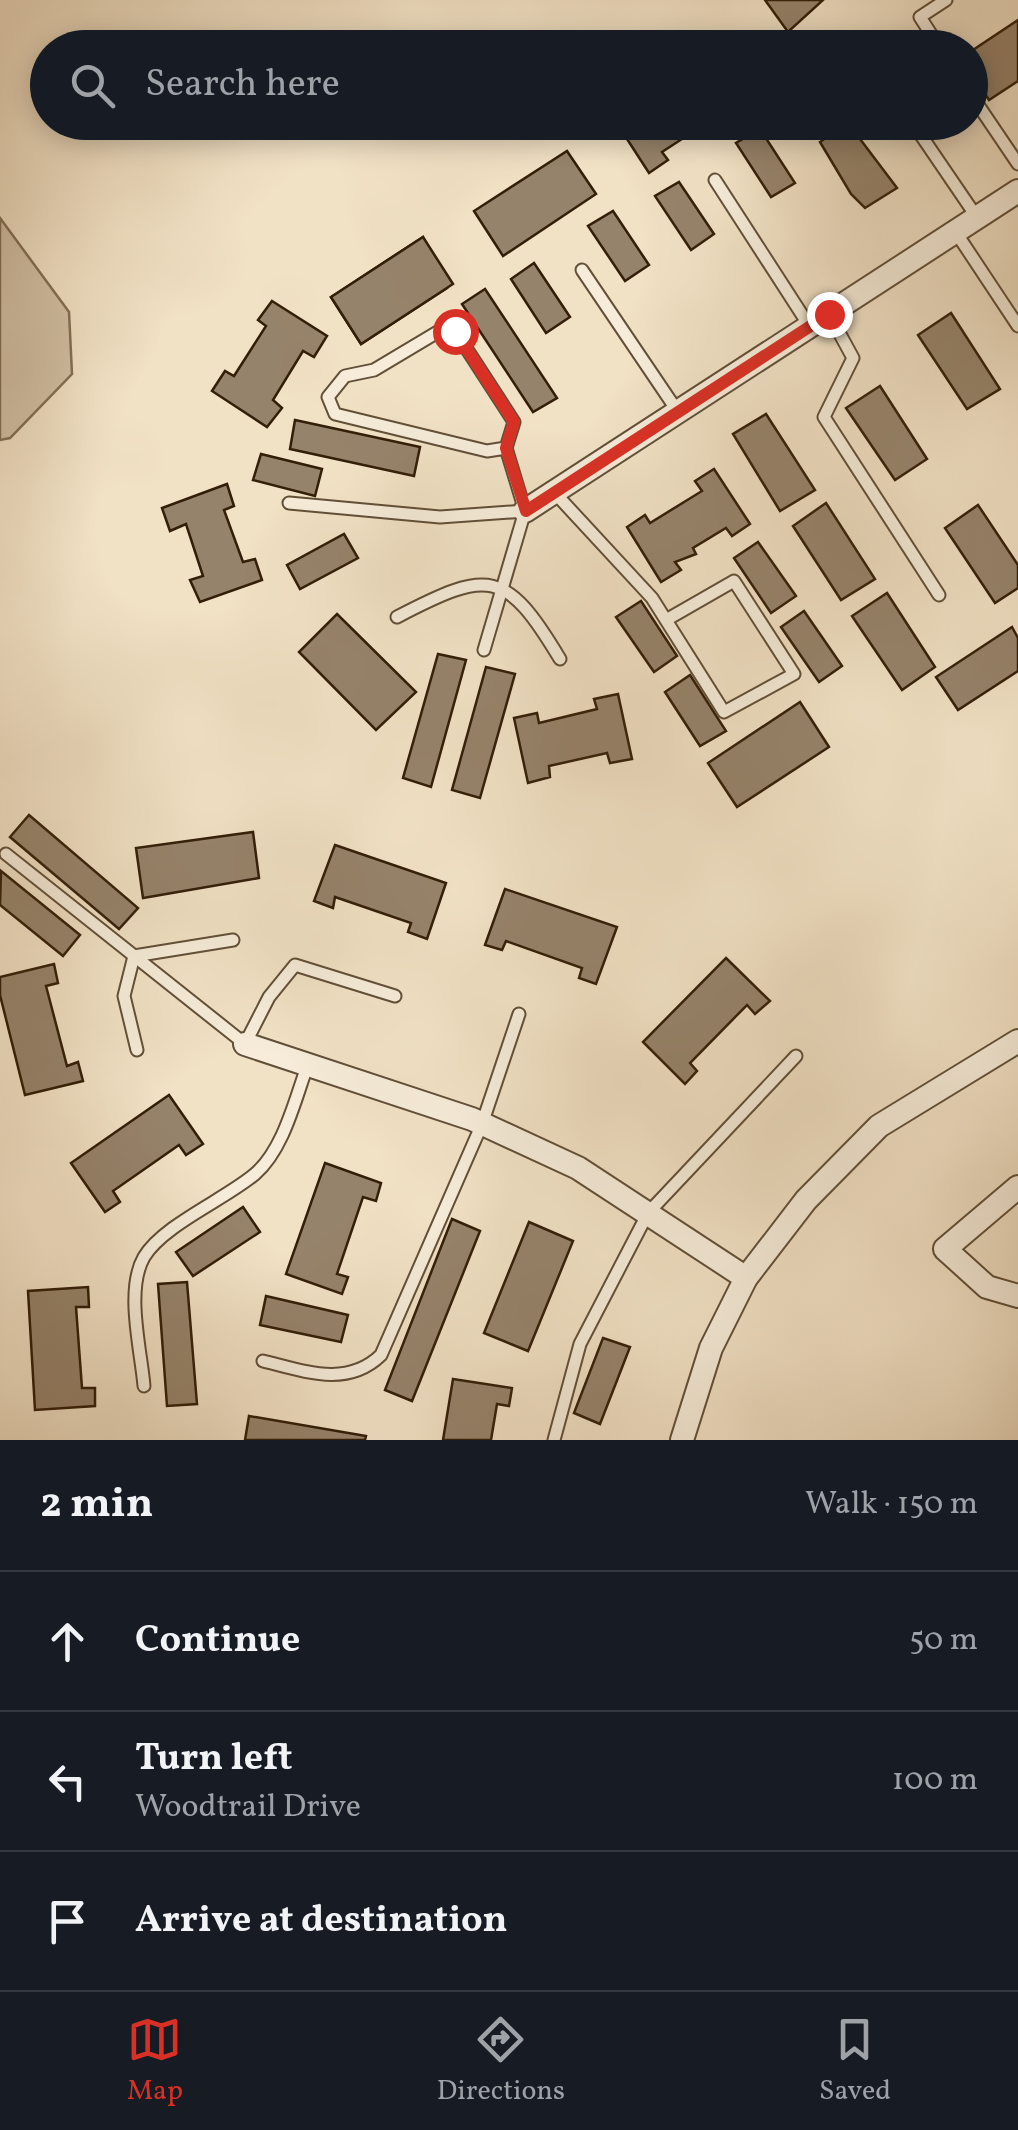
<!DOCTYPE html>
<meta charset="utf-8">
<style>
body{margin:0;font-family:Vollkorn,serif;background:#242831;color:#f1f3f6}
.stop{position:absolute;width:30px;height:30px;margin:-22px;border:8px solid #d93025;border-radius:50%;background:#fff}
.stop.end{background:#d93025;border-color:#fff;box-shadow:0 2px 10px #0008}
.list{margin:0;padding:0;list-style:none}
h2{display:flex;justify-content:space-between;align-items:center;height:130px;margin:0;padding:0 40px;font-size:42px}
h2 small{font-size:32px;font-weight:400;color:#9ea1a6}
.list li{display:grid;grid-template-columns:65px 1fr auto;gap:30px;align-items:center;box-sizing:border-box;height:140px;padding:0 40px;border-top:2px solid #363941}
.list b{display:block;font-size:38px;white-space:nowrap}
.list p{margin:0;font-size:32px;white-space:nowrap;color:#9ea1a6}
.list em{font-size:32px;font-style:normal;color:#9ea1a6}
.icon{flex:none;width:55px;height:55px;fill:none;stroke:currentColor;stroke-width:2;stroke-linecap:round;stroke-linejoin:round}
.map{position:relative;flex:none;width:1018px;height:1440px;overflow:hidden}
.search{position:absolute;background:#171b24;box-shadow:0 5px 25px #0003;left:30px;right:30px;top:30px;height:110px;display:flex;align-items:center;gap:25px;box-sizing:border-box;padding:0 35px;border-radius:55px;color:#9ea1a6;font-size:38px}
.sheet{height:550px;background:#171b24}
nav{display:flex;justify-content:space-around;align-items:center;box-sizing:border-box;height:140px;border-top:2px solid #363941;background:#171b24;font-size:28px;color:#9ea1a6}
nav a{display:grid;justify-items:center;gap:5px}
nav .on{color:#d93025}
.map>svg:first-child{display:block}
.green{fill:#d1c0a5;stroke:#826f57;stroke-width:2.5}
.building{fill:#96836b;stroke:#331e09;stroke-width:2.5}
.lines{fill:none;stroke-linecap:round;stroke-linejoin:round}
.service-casing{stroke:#624f38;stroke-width:15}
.minor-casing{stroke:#624f38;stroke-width:26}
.service{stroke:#f6ecd9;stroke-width:11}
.minor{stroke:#f6ecd9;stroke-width:22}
.route{stroke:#d93025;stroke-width:12}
</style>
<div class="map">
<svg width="1018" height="1440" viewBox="0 0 1018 1440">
<rect width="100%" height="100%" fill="#f1e1c5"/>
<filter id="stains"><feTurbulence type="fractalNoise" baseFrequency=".002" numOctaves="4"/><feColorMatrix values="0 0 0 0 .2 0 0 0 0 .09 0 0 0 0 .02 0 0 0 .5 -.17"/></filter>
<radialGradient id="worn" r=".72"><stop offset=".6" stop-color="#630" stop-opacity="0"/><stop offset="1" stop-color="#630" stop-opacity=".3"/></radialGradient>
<path class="green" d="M0,218L69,312L72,374L10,438L0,440Z"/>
<g class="building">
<path d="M765,0H823L788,32Z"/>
<path d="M1018,20V81L989,100L970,71V52Z"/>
<path d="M616,122H708L662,152L668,160L649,173Z"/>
<path d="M848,122H855L860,139L897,188L865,208L851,194L820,142Z"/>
<path d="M760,129L795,183L771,197L736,143Z"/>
<path d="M567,151L596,194L503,256L474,211Z"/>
<path d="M679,182L714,234L691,250L655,196Z"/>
<path d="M613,211L649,265L625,281L588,226Z"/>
<path d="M423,237L447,288L361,344L331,297Z"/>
<path d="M423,237L453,284L361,344L331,297Z"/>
<path d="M534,263L570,317L546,333L511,279Z"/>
<path d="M485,289L557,398L533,412L462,304Z"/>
<path d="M272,301L327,336L314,357L303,351L273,400L282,408L267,427L212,391L225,371L234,376L266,326L258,320Z"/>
<path d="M951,313L1000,389L967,409L918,335Z"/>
<path d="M880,386L927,459L895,480L846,408Z"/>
<path d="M766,414L815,490L780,511L733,434Z"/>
<path d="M295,420L420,447L414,476L290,449Z"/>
<path d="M261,454L322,469L315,496L253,480Z"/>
<path d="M714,469L750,524L732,536L726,528L693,548L696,554L675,562L681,570L661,582L627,527L645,515L650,523L702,491L695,481Z"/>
<path d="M227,484L234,506L224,510L243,562L255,559L262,580L200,602L190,580L203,576L186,524L170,531L162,508Z"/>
<path d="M826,503L875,579L841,600L793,526Z"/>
<path d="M978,505L1018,565V588L995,603L945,528Z"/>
<path d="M344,534L358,558L300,589L287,565Z"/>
<path d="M758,542L796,596L771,613L734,558Z"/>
<path d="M887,593L935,667L902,690L852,616Z"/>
<path d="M641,601L677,656L654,672L616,617Z"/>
<path d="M804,611L842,666L819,682L781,627Z"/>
<path d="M337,614L416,692L376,730L299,652Z"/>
<path d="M1012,627L1018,638V671L958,710L936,677Z"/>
<path d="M438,654L466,660L431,787L403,778Z"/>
<path d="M486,667L515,674L480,798L452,790Z"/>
<path d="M690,675L726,731L700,746L665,692Z"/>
<path d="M618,694L632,759L610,763L607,753L549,766L550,777L528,783L514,718L537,713L539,723L597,709L594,699Z"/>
<path d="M800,702L829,747L737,807L708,763Z"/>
<path d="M29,815L138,908L119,929L10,837Z"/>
<path d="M253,832L259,878L143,898L136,848Z"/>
<path d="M335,845L446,883L427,939L408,932L411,923L335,897L333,908L314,901Z"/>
<path d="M1,871L80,935L63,956L0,905Z"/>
<path d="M505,889L617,927L596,984L579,978L582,968L506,941L502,950L485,945Z"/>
<path d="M726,958L770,1001L755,1014L747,1005L690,1063L697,1071L685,1084L643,1042Z"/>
<path d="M54,964L58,983L46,986L67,1066L78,1062L83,1081L25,1095L0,995V977Z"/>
<path d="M169,1095L203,1144L186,1155L179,1145L113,1191L120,1202L105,1212L71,1163Z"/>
<path d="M325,1163L381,1183L376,1201L363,1197L337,1274L348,1277L342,1294L286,1274Z"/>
<path d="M243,1207L260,1232L193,1276L176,1252Z"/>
<path d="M452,1219L480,1231L412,1401L385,1390Z"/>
<path d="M529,1222L573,1241L528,1351L484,1333Z"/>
<path d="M187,1282L197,1404L167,1406L158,1284Z"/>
<path d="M88,1287L89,1307H76L82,1388H95V1406L35,1410L28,1291Z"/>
<path d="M266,1296L348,1315L341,1342L260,1325Z"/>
<path d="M603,1338L630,1347L600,1424L574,1413Z"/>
<path d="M453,1379L512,1388L509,1406L497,1404L491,1440H443Z"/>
<path d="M249,1416L366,1436L365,1440H245Z"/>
</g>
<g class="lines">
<defs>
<g id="service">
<path d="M859,44L861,48"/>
<path d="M940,48L920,17L946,0"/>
<path d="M970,93L1018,164"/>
<path d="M912,122L976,216"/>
<path d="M715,180L810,327"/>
<path d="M955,231L1018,326"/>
<path d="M582,270L678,412"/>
<path d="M829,314L853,358L824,417L939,595"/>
<path d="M554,492L652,598L724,712L794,674L734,581L666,620"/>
<path d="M289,503L440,517L525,511"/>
<path d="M397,617C489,569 506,569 560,659"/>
<path d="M484,650L525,511L506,448L514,422L455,331L441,330L374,370L345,376L328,397L335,414L487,451L506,448"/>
<path d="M6,854L245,1044L269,997L295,965L395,996"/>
<path d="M137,1050L124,996L134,956L233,940"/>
<path d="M263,1361C304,1371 347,1388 381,1355L482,1124L519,1014"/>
<path d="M144,1386C141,1350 125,1290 144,1257C163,1225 226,1199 255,1174C284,1149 295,1099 308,1064"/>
<path d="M554,1440L580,1344L648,1213L796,1056"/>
</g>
<g id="minor">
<path d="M525,511L1018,191"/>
<path d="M245,1044L472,1119L578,1168L746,1278"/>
<path d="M1018,1187L945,1249L987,1287L1018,1296"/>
<path d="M682,1440L711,1348L746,1278L806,1200L879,1126L1018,1041"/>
</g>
</defs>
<use href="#service" class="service-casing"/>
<use href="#minor" class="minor-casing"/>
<use href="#service" class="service"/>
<use href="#minor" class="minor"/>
</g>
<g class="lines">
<path class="route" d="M455,331L514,422L506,448L526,511L829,314"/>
</g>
<rect width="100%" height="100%" filter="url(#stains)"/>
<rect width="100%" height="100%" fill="url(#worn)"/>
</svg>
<div class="stop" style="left:455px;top:331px"></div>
<div class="stop end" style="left:829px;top:314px"></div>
<div class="search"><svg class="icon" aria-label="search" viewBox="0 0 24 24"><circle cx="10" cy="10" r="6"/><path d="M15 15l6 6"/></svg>Search here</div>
</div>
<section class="sheet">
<h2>2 min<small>Walk · 150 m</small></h2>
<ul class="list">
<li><svg class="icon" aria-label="ahead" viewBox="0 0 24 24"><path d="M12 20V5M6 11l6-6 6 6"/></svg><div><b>Continue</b></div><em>50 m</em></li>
<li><svg class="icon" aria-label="left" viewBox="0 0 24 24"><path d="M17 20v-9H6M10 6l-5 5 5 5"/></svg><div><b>Turn left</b><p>Woodtrail Drive</p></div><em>100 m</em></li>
<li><svg class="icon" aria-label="arrive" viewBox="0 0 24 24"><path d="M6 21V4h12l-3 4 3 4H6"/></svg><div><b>Arrive at destination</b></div></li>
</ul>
</section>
<nav>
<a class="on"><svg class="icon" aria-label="map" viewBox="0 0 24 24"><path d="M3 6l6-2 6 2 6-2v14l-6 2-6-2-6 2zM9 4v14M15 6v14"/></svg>Map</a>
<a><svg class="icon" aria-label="directions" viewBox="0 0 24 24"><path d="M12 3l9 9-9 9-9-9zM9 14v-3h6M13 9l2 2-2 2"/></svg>Directions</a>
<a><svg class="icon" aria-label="saved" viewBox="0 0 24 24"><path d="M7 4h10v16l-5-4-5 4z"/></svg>Saved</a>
</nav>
